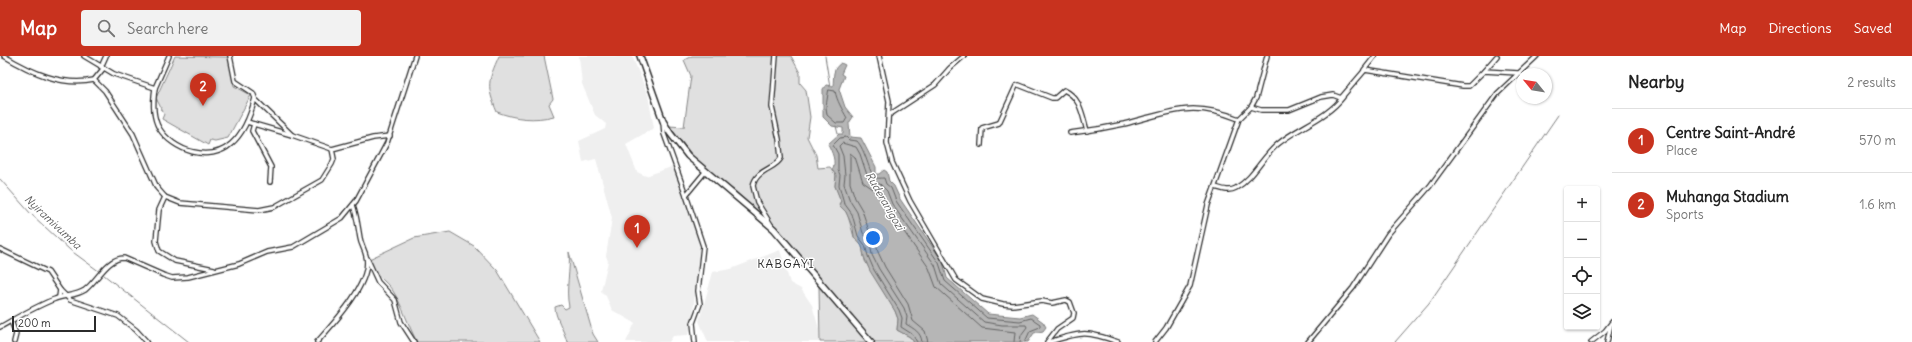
<!DOCTYPE html>
<meta charset="utf-8">
<style>
body{margin:0;font-family:Delius,sans-serif;background:#f2f2f2;color:#222}
.controls{position:absolute;right:12px;bottom:12px;display:grid;overflow:hidden;border-radius:4px;box-shadow:0 1px 3px #0004}
.controls button{width:36px;height:36px;display:grid;place-items:center;padding:0;border:0;border-bottom:1px solid #e0e0e0;background:#fff;color:#222;font:20px sans-serif}
.compass{position:absolute;left:1516px;top:12px;width:36px;height:36px;border-radius:50%;background:#fff;box-shadow:0 1px 3px #0004;rotate:300deg}
.scale{position:absolute;left:12px;bottom:10px;width:84px;box-sizing:border-box;padding-left:4px;border:2px solid #2b2b2b;border-top:0;font-size:11px;line-height:14px;white-space:nowrap;color:#2b2b2b;-webkit-text-stroke:3px #fff;paint-order:stroke}
.you{position:absolute;left:873px;top:182px;width:14px;height:14px;margin:-10px;border:3px solid #fff;border-radius:50%;background:#1a73e8;box-shadow:0 0 0 6px #1a73e833}
.badge{display:grid;place-items:center;width:26px;height:26px;border-radius:50%;background:#c8321e;color:#fff;font-size:13px;font-weight:700}
.pin{position:absolute;translate:-50% -33px;filter:drop-shadow(0 1px 2px #0008)}
.pin::after{content:'';position:absolute;top:21px;width:14px;height:12px;background:inherit;clip-path:polygon(0 0,100% 0,50% 100%)}
.list{margin:0;padding:0;list-style:none}
h2{display:flex;justify-content:space-between;align-items:center;height:52px;margin:0;padding:0 16px;font-size:17px}
h2 small{font-size:13px;font-weight:400;color:#767676}
.list li{display:grid;grid-template-columns:26px 1fr auto;gap:12px;align-items:center;box-sizing:border-box;height:64px;padding:0 16px;border-top:1px solid #e0e0e0}
.list b{display:block;font-size:15px;white-space:nowrap}
.list p{margin:0;font-size:13px;white-space:nowrap;color:#767676}
.list em{font-size:13px;font-style:normal;color:#767676}
.icon{flex:none;width:22px;height:22px;fill:none;stroke:currentColor;stroke-width:2;stroke-linecap:round;stroke-linejoin:round}
.map{position:relative;flex:none;width:1612px;height:286px;overflow:hidden}
header{display:flex;align-items:center;gap:24px;box-sizing:border-box;height:56px;padding:0 20px;background:#c8321e;color:#fff}
header strong{font-size:19px}
nav{display:flex;gap:22px;margin-inline-start:auto;font-size:14px}
.search{width:280px;height:36px;background:#f2f2f2;display:flex;align-items:center;gap:10px;box-sizing:border-box;padding:0 14px;border-radius:4px;color:#767676;font-size:15px}
main{display:flex}
aside{flex:1;background:#fff}
.map>svg:first-child{display:block}
.built{fill:#efefef}
.green{fill:#e0e0e0;stroke:#868686}
.water{fill:#b6b6b6;stroke:#7e7e7e}
.lines{fill:none;stroke-linecap:round;stroke-linejoin:round}
.shore{stroke:#636363;stroke-width:1}
.stream{stroke:#7e7e7e;stroke-width:1}
.minor-casing{stroke:#2b2b2b;stroke-width:6}
.highway-casing{stroke:#2b2b2b;stroke-width:8}
.minor{stroke:#fff;stroke-width:3.5}
.highway{stroke:#fff;stroke-width:5}
.labels{text-anchor:middle;stroke-width:3;stroke-linejoin:round;paint-order:stroke}
.water-label{font-size:11px;font-style:italic;fill:#5c5c5c;stroke:#fff}
.quarter-label{font-size:12px;letter-spacing:1px;fill:#2b2b2b;stroke:#fff}
</style>
<header>
<strong>Map</strong>
<div class="search"><svg class="icon" aria-label="search" viewBox="0 0 24 24"><circle cx="10" cy="10" r="6"/><path d="M15 15l6 6"/></svg>Search here</div>
<nav><a>Map</a><a>Directions</a><a>Saved</a></nav>
</header>
<main>
<div class="map">
<svg width="1612" height="286" viewBox="0 0 1612 286">
<rect width="100%" height="100%" fill="#fff"/>
<filter id="ink" filterUnits="userSpaceOnUse"><feTurbulence type="fractalNoise" baseFrequency=".025" numOctaves="2"/><feDisplacementMap in="SourceGraphic" scale="8" xChannelSelector="R" yChannelSelector="G"/><feConvolveMatrix kernelMatrix="1 2 1 2 8 2 1 2 1" color-interpolation-filters="sRGB"/></filter>
<g filter="url(#ink)">
<g class="built">
<path d="M579,0H632L648,39L654,72L626,88L637,116L646,120L674,110L698,182L700,201L691,271L688,279L673,280L669,286H626L635,267L612,254L606,240L601,235L608,205L606,200L612,162L596,103L583,106L579,85L605,73L606,68L595,59L582,28Z"/>
<path d="M780,194L790,227L801,233L812,249L819,273L820,286H708L699,265L713,216L731,213Z"/>
</g>
<g class="green">
<path d="M175,0L229,1L234,30L251,39L228,82L215,85L210,84L208,89L162,63L164,58L156,42Z"/>
<path d="M499,0H544L553,43L549,48L554,60C534,65 516,63 497,56C486,30 488,25 499,0Z"/>
<path d="M692,0H791L800,17V27L806,34L810,61L807,81L816,99L818,112L830,111L836,119L835,130L841,145L839,148L844,152L848,160L854,181L862,190L865,205L895,255L898,263L897,274L910,281L914,286H820L819,231L776,173L734,134L709,120L669,70L684,71L691,20L684,4Z"/>
<path d="M450,176L474,190L497,214L540,286H417C408,269 403,251 393,235C384,223 375,219 367,204L414,182Z"/>
<path d="M569,196L593,278L598,286H567C564,274 555,261 555,251L561,249L565,253L569,251C565,232 571,215 569,196Z"/>
</g>
<path class="water" d="M841,7L845,9L841,18L844,20L839,33L845,51L853,61L849,67L850,81L861,82L876,111V118H879L884,114L887,116L889,125L894,130L900,143L943,206L947,222L988,258L1020,261L1032,258L1043,266L1046,271L1043,275L1034,277L1028,286H914L910,281L897,274L898,263L895,255L870,215L864,201L862,190L854,181L853,172L846,156L839,149L841,145L835,130L836,119L832,114C837,106 832,96 828,88L839,78H843V72L832,70L823,61V33L826,29L833,30C834,20 832,13 841,7Z"/>
<g class="lines">
<g class="shore">
<path d="M829,34L835,35C837,45 842,53 847,62L844,67H836L827,59L826,51Z"/>
<path d="M917,286L912,278L901,271L902,262L899,254L874,214L868,200L865,189L858,180L852,158L844,147L839,129L840,119L838,114V98L833,89L840,82L846,81L849,84L857,85C865,93 870,118 874,121C876,123 881,122 884,122L886,128L891,132L896,145L939,207L945,225L987,262L1020,265L1031,262L1040,268V271L1030,275L1025,286"/>
<path d="M922,286C921,276 914,273 906,268L907,261L904,252L879,213L872,199L870,186L863,177L857,156L850,145L844,128L845,119L843,100L839,90L842,87L856,91L860,98L868,122L873,126L880,128L887,135L892,148L935,209L941,228L984,266L1002,269H1026L1027,271L1021,279L1020,286"/>
<path d="M928,286L925,275L913,265L908,248L885,211L878,196L875,184L869,175L862,154L855,142L850,127V97L855,101L863,126L882,139L887,151L929,212L936,231L982,272L1015,276L1014,286"/>
</g>
<g class="stream">
<path d="M825,0L830,31"/>
<path d="M836,70L838,78"/>
<path d="M0,123L31,158L70,194L100,216"/>
<path d="M104,219L189,286"/>
<path d="M1395,286L1429,247L1558,59"/>
</g>
<defs>
<g id="minor">
<path d="M4,0C31,16 62,31 94,24L103,13"/>
<path d="M84,0L114,18L155,32L169,0"/>
<path d="M879,0L889,45L887,87L892,106L910,145L956,224L982,243L1003,248L1013,249L1042,245L1052,247L1066,244L1070,246L1074,257L1073,262L1057,273L1047,286"/>
<path d="M101,11L106,0"/>
<path d="M1364,14L1375,0"/>
<path d="M1484,15L1497,0"/>
<path d="M94,24L105,35L133,78L157,132L165,141L180,147L259,154L274,151L322,124L332,108L334,103L332,93"/>
<path d="M155,32C153,45 152,60 159,72C173,95 210,107 231,88C244,77 251,58 255,42L253,37L235,25L230,0"/>
<path d="M255,43L292,79L332,93L373,82L390,80"/>
<path d="M1251,51L1261,54H1289L1321,41L1333,39L1341,42L1365,14L1463,30H1469L1484,15L1518,17"/>
<path d="M889,59L935,29L950,12L964,0"/>
<path d="M247,66L292,79"/>
<path d="M663,66L664,78L686,139"/>
<path d="M254,68L252,75L271,111L270,126"/>
<path d="M1070,77C1088,75 1106,72 1124,68C1171,56 1191,44 1239,63"/>
<path d="M981,89L982,72L999,67L1016,30L1019,29L1052,42H1055L1064,34C1081,42 1082,58 1087,75"/>
<path d="M1215,131C1222,133 1229,136 1236,132C1254,122 1262,101 1278,88C1298,71 1326,63 1343,41"/>
<path d="M165,141L159,154L156,185L159,195L175,205L214,213"/>
<path d="M773,172L757,146L753,130C756,113 776,113 781,102L779,83L772,51L776,0"/>
<path d="M0,193L48,216L60,234L59,241"/>
<path d="M367,202L378,226L395,244L401,266L414,286"/>
<path d="M60,234L70,244L118,260L136,274L147,286"/>
<path d="M11,265L16,278L14,286"/>
<path d="M0,271C18,261 36,250 55,243C65,239 76,240 85,234C98,224 107,202 124,202L163,219L172,222L188,221L239,208L267,196L293,191L342,162L356,145L387,87L415,0"/>
<path d="M317,286C333,268 373,226 366,200C365,194 361,189 360,182C358,171 357,160 353,149"/>
<path d="M695,286L693,267L700,248L698,235L703,190L686,139L705,116"/>
<path d="M1049,286C1082,276 1084,274 1118,286"/>
<path d="M1155,286L1166,272L1190,230L1208,149L1239,63L1251,51L1256,42L1267,0"/>
<path d="M1308,286L1353,232L1388,178L1430,130L1497,38L1537,0"/>
<path d="M1591,286L1605,275L1612,266"/>
<path d="M1607,286L1611,268"/>
</g>
<path id="highway" d="M640,0L663,65L670,77L688,100L774,173L871,286"/>
</defs>
<use href="#minor" class="minor-casing"/>
<use href="#highway" class="highway-casing"/>
<use href="#minor" class="minor"/>
<use href="#highway" class="highway"/>
</g>
</g>
<g class="labels">
<g class="water-label">
<text transform="translate(885 145) rotate(60)" y="4">Ruderanigozi</text>
<text transform="translate(53 166) rotate(43)" y="4">Nyiramivumba</text>
</g>
<g class="quarter-label">
<text x="786" y="212">KABGAYI</text>
</g>
</g>
</svg>
<div class="controls">
<button>+</button>
<button>−</button>
<button><svg class="icon" aria-label="locate" viewBox="0 0 24 24"><circle cx="12" cy="12" r="6"/><path d="M12 2v4M12 18v4M2 12h4M18 12h4"/></svg></button>
<button><svg class="icon" aria-label="layers" viewBox="0 0 24 24"><path d="M12 4l9 5-9 5-9-5zM3 14l9 5 9-5"/></svg></button>
</div>
<svg class="compass" viewBox="-18 -18 36 36"><path d="M0-13l5 13h-10z" fill="#e53935"/><path d="M0 13l5-13h-10z" fill="#767676"/></svg>
<div class="scale">200 m</div>
<div class="you"></div>
<div class="pin badge" style="left:637px;top:192px">1</div>
<div class="pin badge" style="left:203px;top:50px">2</div>
</div>
<aside>
<h2>Nearby<small>2 results</small></h2>
<ul class="list">
<li><span class="badge">1</span><div><b>Centre Saint-André</b><p>Place</p></div><em>570 m</em></li>
<li><span class="badge">2</span><div><b>Muhanga Stadium</b><p>Sports</p></div><em>1.6 km</em></li>
</ul>
</aside>
</main>
